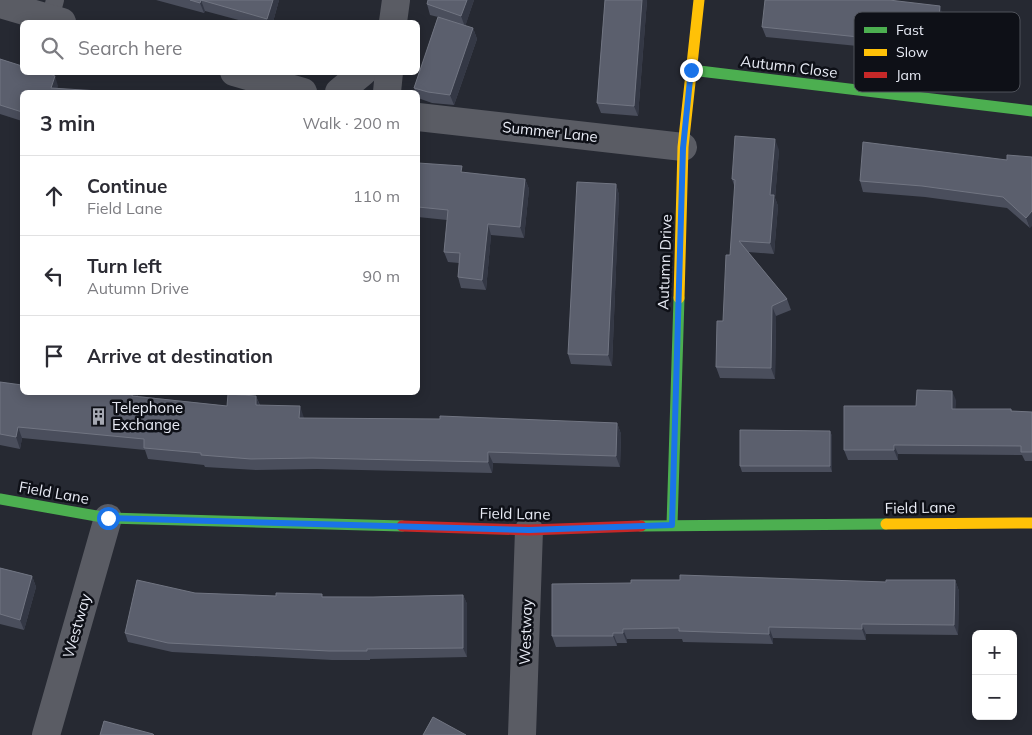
<!DOCTYPE html>
<meta charset="utf-8">
<style>
body{margin:0;font-family:Mulish,sans-serif;background:#f7f7f7;color:#2b2b33}
.controls{position:absolute;right:15px;bottom:15px;display:grid;overflow:hidden;border-radius:8px;box-shadow:0 2px 12px #0003}
.controls button{width:45px;height:45px;display:grid;place-items:center;padding:0;border:0;border-bottom:1px solid #e1e1e2;background:#fff;color:#2b2b33;font:25px sans-serif}
.stop{position:absolute;width:15px;height:15px;margin:-11px;border:4px solid #1a73e8;border-radius:50%;background:#fff}
.stop.end{background:#1a73e8;border-color:#fff;box-shadow:0 1px 5px #0008}
.list{margin:0;padding:0;list-style:none}
h2{display:flex;justify-content:space-between;align-items:center;height:65px;margin:0;padding:0 20px;font-size:21px}
h2 small{font-size:16px;font-weight:400;color:#7c7c81}
.list li{display:grid;grid-template-columns:32px 1fr auto;gap:15px;align-items:center;box-sizing:border-box;height:80px;padding:0 20px;border-top:1px solid #e1e1e2}
.list b{display:block;font-size:19px;white-space:nowrap}
.list p{margin:0;font-size:16px;white-space:nowrap;color:#7c7c81}
.list em{font-size:16px;font-style:normal;color:#7c7c81}
.icon{flex:none;width:28px;height:28px;fill:none;stroke:currentColor;stroke-width:2;stroke-linecap:round;stroke-linejoin:round}
.map{position:relative;flex:none;width:1032px;height:735px;overflow:hidden}
.search{position:absolute;background:#fff;box-shadow:0 2px 12px #0003;left:20px;top:20px;width:400px;height:55px;display:flex;align-items:center;gap:12px;box-sizing:border-box;padding:0 18px;border-radius:8px;color:#7c7c81;font-size:19px}
.panel{position:absolute;background:#fff;box-shadow:0 2px 12px #0003;left:20px;top:90px;width:400px;height:305px;border-radius:8px}
.map>svg:first-child{display:block}
.lines{fill:none;stroke-linecap:round;stroke-linejoin:round}
.lane{stroke:#5a5c64;stroke-width:18}
.street{stroke:#5a5c64;stroke-width:28}
.fast{stroke:#4caf50;stroke-width:11}
.slow{stroke:#ffc107;stroke-width:11}
.jam{stroke:#c62828;stroke-width:11}
.wall{fill:#4a4e5c}
.shaded-wall{fill:#343845}
.building{fill:#5b5f6d;stroke:#717582}
.route{stroke:#1a73e8;stroke-width:6}
.labels{text-anchor:middle;stroke-width:5;stroke-linejoin:round;paint-order:stroke}
.street-label{font-size:15px;fill:#e8ebf5;stroke:#0e1017}
.poi-label{font-size:15px;fill:#e8ebf5;stroke:#0e1017;text-anchor:start}
.key{fill:#0e1017;stroke:#4f525a;stroke-width:1}
.key-label{font-size:14px;fill:#e8ebf5}
</style>
<div class="map">
<svg width="1032" height="735" viewBox="0 0 1032 735">
<rect width="100%" height="100%" fill="#262932"/>
<g class="lines">
<path class="lane" d="M50,19L55,0"/>
<g class="street">
<path d="M0,4L62,22"/>
<path d="M393,22L396,0"/>
<path d="M234,72L303,92"/>
<path d="M339,92L363,72"/>
<path d="M387,92L389,72"/>
<path d="M418,117L683,147"/>
<path d="M46,735L108,518"/>
<path d="M522,735L529,530"/>
</g>
<g class="fast">
<path d="M691,70L1032,111"/>
<path d="M0,499L108,518L402,526"/>
<path d="M672,525L679,298"/>
<path d="M641,526L886,524"/>
</g>
<g class="slow">
<path d="M679,298L683,147L699,0"/>
<path d="M886,524L1032,523"/>
</g>
<path class="jam" d="M402,526L529,530L641,526"/>
</g>
<g class="wall">
<path d="M156,0H279L273,22H246L205,11L204,13Z"/>
<path d="M428,0H474L465,26L473,28L477,39L454,105L432,103L418,98V92H416L414,88L438,17L430,15L427,4Z"/>
<path d="M605,0H647L638,116L601,113L597,103Z"/>
<path d="M943,16L939,54L766,37L762,27Z"/>
<path d="M0,59L58,86L22,92V121L0,114Z"/>
<path d="M779,150L775,198L778,206L774,254L748,252L787,299L791,310L776,316L775,379L720,378L716,367L723,321L730,255L735,188L732,179Z"/>
<path d="M1007,160L1030,228L1007,208L925,197L863,192L860,181Z"/>
<path d="M418,163L464,173L525,179L529,189L524,238L491,235L486,290L461,288L458,277L459,263L448,262L444,252L447,220L418,217Z"/>
<path d="M616,184L619,195L612,366L571,364L568,354Z"/>
<path d="M0,382L22,392H138V396L227,406L256,396L260,405L304,418L617,423L621,434L620,467L493,463L492,473L317,469L256,470L205,467L204,465L148,459L145,450L22,438L20,449L0,445Z"/>
<path d="M956,400L955,409H1011L1012,411L1032,412V461H1025L1022,455L898,454V460H848L844,450L916,406Z"/>
<path d="M830,431L832,436V472H742L740,466Z"/>
<path d="M0,568L32,576L36,587L24,630L0,624Z"/>
<path d="M955,580L959,591L958,635L866,634V640L773,638V644L683,642L682,639H627V643H617V646L556,647L552,636L886,582Z"/>
<path d="M195,593L276,596L373,597L463,595L467,604V657L370,659V660H332L172,652L128,642L125,633Z"/>
</g>
<g class="shaded-wall">
<path d="M201,0L205,11L204,13L200,3Z"/>
<path d="M273,0H279L273,22H268L267,19Z"/>
<path d="M467,0H474L465,27L461,16Z"/>
<path d="M642,0H647L638,116L634,106Z"/>
<path d="M940,6L943,16L939,54L936,45Z"/>
<path d="M473,28L477,39L454,105L450,95Z"/>
<path d="M55,76L58,86L57,92L51,88Z"/>
<path d="M775,139L779,150L775,198L778,206L774,254L770,243V195Z"/>
<path d="M525,179L529,189L524,238L520,227Z"/>
<path d="M616,184L619,195L612,366L608,355Z"/>
<path d="M1032,211V226L1030,228L1026,218Z"/>
<path d="M488,224L491,235L486,290L482,280Z"/>
<path d="M772,306L776,316L775,379L771,368Z"/>
<path d="M952,391L956,400L955,418L952,409Z"/>
<path d="M133,392H138L137,407L132,396Z"/>
<path d="M256,396L260,407L256,405Z"/>
<path d="M300,406L304,418H299Z"/>
<path d="M617,423L621,434L620,467L616,456Z"/>
<path d="M18,427L22,438L20,449L16,437Z"/>
<path d="M830,431L832,436V472L830,466Z"/>
<path d="M894,445L898,454V460L894,450Z"/>
<path d="M488,452L493,463L492,473L488,462Z"/>
<path d="M32,576L36,587L24,630L20,620Z"/>
<path d="M955,580L959,591L958,635L954,625Z"/>
<path d="M463,595L467,604V657L463,648Z"/>
<path d="M862,624L866,634V640L862,629Z"/>
<path d="M769,627L773,638V644L769,634Z"/>
<path d="M623,629L627,639V643L623,633Z"/>
<path d="M613,633L617,643V646L613,636Z"/>
</g>
<g class="building">
<path d="M190,0H273L267,19L201,0L200,3Z"/>
<path d="M428,0H467L461,16L427,4Z"/>
<path d="M605,0H642L634,106L597,103Z"/>
<path d="M765,0H889L940,6L936,45L762,27Z"/>
<path d="M438,17L473,28L450,95L428,92L414,88Z"/>
<path d="M0,59L22,66V72H44L55,76L51,88L115,92H22V112L0,105Z"/>
<path d="M735,136L775,139L770,195H774L770,243L739,241L787,299L772,306L771,368L716,367L717,321H723L726,255H730L735,180L732,179Z"/>
<path d="M863,142L1007,160V155L1032,157V211L1026,218L1003,197L922,186L860,181Z"/>
<path d="M418,163L462,166L461,172L525,179L520,227L488,224L482,280L458,277L460,253L444,252L448,210L418,207Z"/>
<path d="M577,182L616,184L608,355L568,354Z"/>
<path d="M0,382L22,385V392H133L132,396L227,406L228,394L256,396V405L300,406L299,418L440,419V416L617,423L616,456L488,452V462L312,458L251,459L201,455V453L144,448V439L18,427L16,437L0,434Z"/>
<path d="M917,390L952,391V409H1011V411L1032,412V452H1021V446L894,445V450H844V406H916Z"/>
<path d="M740,430L830,431V466H740Z"/>
<path d="M0,568L32,576L20,620L0,614Z"/>
<path d="M680,575L886,582V580H955L954,625L862,624V629L769,627V634L679,631V628L623,629V633H613V636H552V584L631,583V580H680Z"/>
<path d="M137,580L195,593L276,596V593L322,594V597H373L463,595V648L367,649V651H329L168,643L125,633Z"/>
<path d="M433,717L466,735H423Z"/>
<path d="M104,721L153,734L154,735H100Z"/>
</g>
<g class="lines">
<path class="route" d="M108,518L529,530L672,525L683,148L691,70"/>
</g>
<defs>
<symbol id="building-bare" viewBox="-9 -9 18 18"><path d="M-4-6H4V6H1V3H-1V6H-4ZM-2.5-4.3h1.7v1.8h-1.7ZM.8-4.3h1.7v1.8H.8ZM-2.5-1h1.7V.8h-1.7ZM.8-1h1.7V.8H.8Z" fill="#a4a7b1" stroke="#0e1017" stroke-width="2.5" paint-order="stroke"/></symbol>
</defs>
<g fill-rule="evenodd">
<use href="#building-bare" x="86" y="404" width="25" height="25"/>
</g>
<g class="labels">
<g class="street-label">
<text transform="translate(789 67) rotate(7)" y="5">Autumn Close</text>
<text transform="translate(550 132) rotate(6)" y="5">Summer Lane</text>
<text transform="translate(665 262) rotate(-88)" y="5">Autumn Drive</text>
<text transform="translate(54 493) rotate(10)" y="5">Field Lane</text>
<text transform="translate(920 508) rotate(-1)" y="5">Field Lane</text>
<text transform="translate(515 514) rotate(1)" y="5">Field Lane</text>
<text transform="translate(77 626) rotate(-74)" y="5">Westway</text>
<text transform="translate(526 632) rotate(-88)" y="5">Westway</text>
</g>
<g class="poi-label">
<text x="112" y="413">Telephone<tspan x="112" dy="17">Exchange</tspan></text>
</g>
</g>
<rect x="854" y="12" width="166" height="80" rx="8" class="key"/>
<rect x="864" y="27" width="23" height="6" fill="#4caf50"/>
<rect x="864" y="49" width="23" height="7" fill="#ffc107"/>
<rect x="864" y="72" width="23" height="6" fill="#c62828"/>
<g class="key-label">
<text x="896" y="35">Fast</text>
<text x="896" y="57">Slow</text>
<text x="896" y="80">Jam</text>
</g>
</svg>
<div class="controls">
<button>+</button>
<button>−</button>
</div>
<div class="stop" style="left:108px;top:518px"></div>
<div class="stop end" style="left:691px;top:70px"></div>
<div class="search"><svg class="icon" aria-label="search" viewBox="0 0 24 24"><circle cx="10" cy="10" r="6"/><path d="M15 15l6 6"/></svg>Search here</div>
<section class="panel">
<h2>3 min<small>Walk · 200 m</small></h2>
<ul class="list">
<li><svg class="icon" aria-label="ahead" viewBox="0 0 24 24"><path d="M12 20V5M6 11l6-6 6 6"/></svg><div><b>Continue</b><p>Field Lane</p></div><em>110 m</em></li>
<li><svg class="icon" aria-label="left" viewBox="0 0 24 24"><path d="M17 20v-9H6M10 6l-5 5 5 5"/></svg><div><b>Turn left</b><p>Autumn Drive</p></div><em>90 m</em></li>
<li><svg class="icon" aria-label="arrive" viewBox="0 0 24 24"><path d="M6 21V4h12l-3 4 3 4H6"/></svg><div><b>Arrive at destination</b></div></li>
</ul>
</section>
</div>
